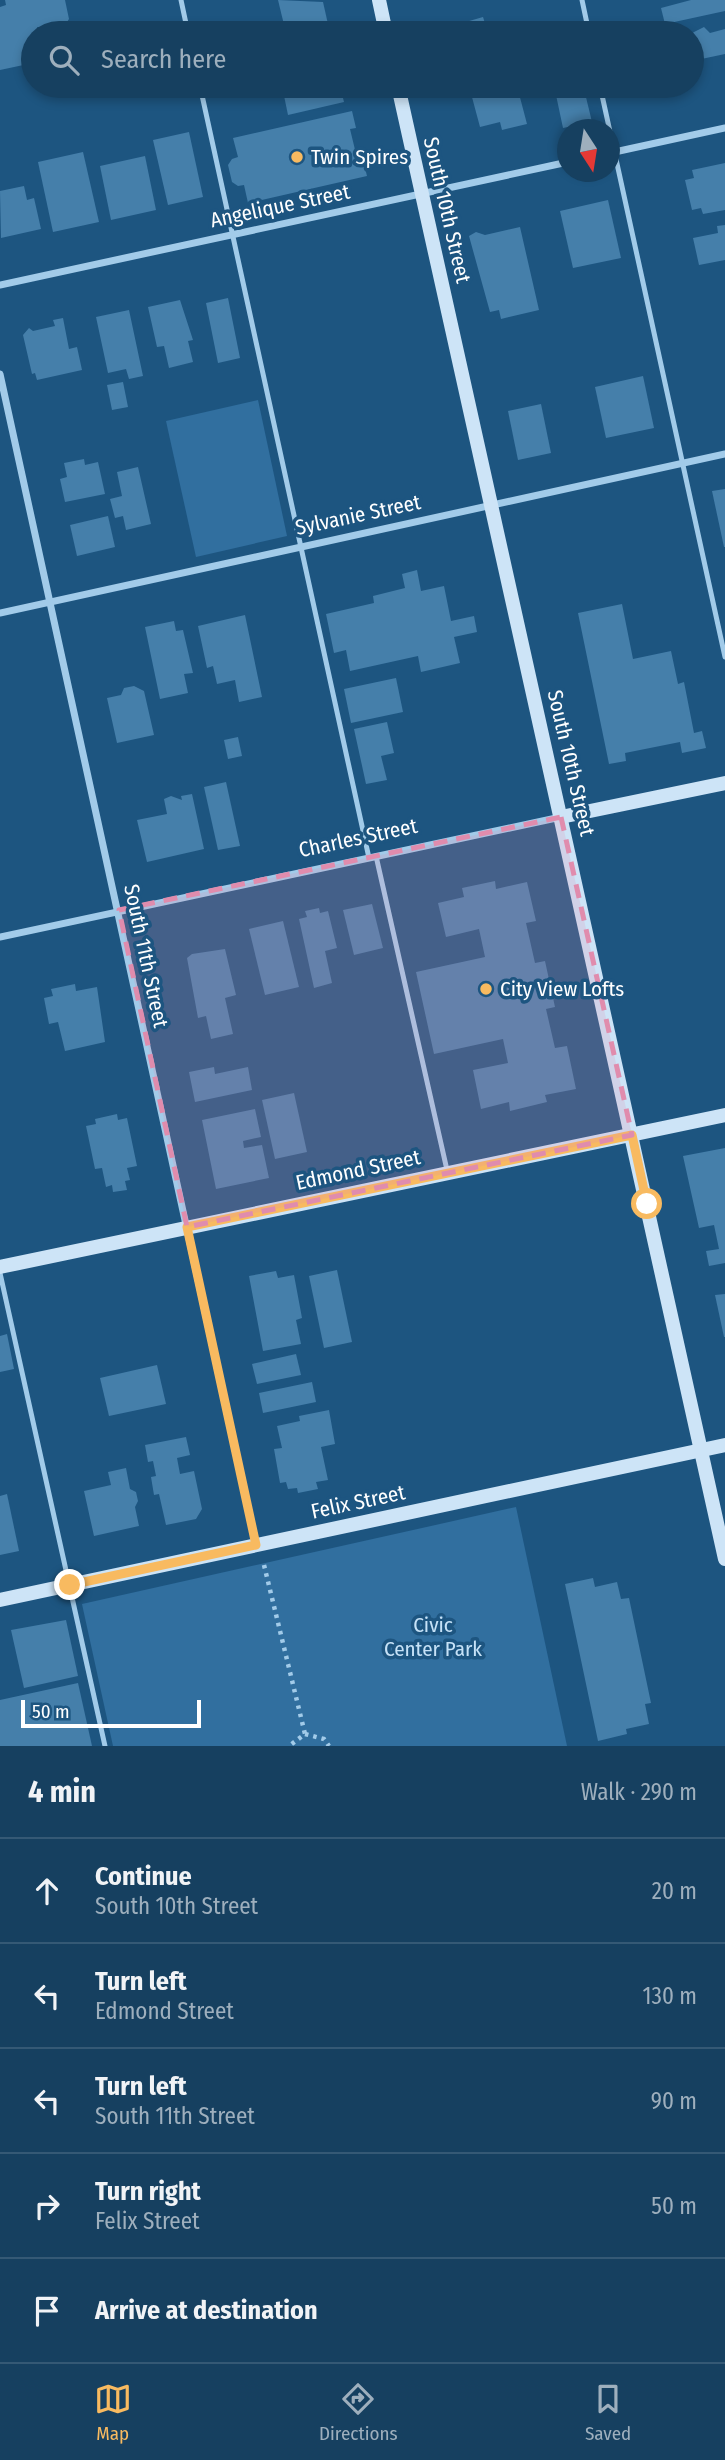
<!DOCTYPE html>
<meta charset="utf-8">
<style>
body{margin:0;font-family:"Fira Sans Condensed",sans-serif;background:#234b69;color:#f1f3f6}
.compass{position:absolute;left:557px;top:119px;width:63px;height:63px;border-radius:50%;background:#164060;box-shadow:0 4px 10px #0003;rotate:168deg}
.scale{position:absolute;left:21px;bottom:18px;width:180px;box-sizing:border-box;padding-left:7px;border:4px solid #fff;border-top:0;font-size:19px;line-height:24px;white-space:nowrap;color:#fff;-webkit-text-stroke:5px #1d5580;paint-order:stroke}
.stop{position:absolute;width:21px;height:21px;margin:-16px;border:5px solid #f8ba60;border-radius:50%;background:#fff}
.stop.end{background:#f8ba60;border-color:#fff;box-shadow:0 2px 7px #0008}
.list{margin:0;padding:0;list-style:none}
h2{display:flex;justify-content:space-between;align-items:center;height:91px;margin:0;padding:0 28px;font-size:30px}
h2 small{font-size:23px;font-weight:400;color:#9eafbd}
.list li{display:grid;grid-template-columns:46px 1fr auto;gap:21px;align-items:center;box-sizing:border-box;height:105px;padding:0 28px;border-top:2px solid #355975}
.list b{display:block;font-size:26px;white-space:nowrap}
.list p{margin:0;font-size:23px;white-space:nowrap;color:#9eafbd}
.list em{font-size:23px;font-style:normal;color:#9eafbd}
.icon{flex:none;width:38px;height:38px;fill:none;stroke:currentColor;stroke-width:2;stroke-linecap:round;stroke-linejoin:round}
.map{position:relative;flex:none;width:725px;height:1746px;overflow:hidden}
.search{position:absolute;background:#164060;box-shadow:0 4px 10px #0003;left:21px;right:21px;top:21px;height:77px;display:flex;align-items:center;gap:18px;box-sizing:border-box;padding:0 24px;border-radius:38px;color:#9eafbd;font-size:26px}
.sheet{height:616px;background:#164060}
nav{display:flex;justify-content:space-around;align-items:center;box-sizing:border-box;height:98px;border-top:2px solid #355975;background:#164060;font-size:19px;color:#9eafbd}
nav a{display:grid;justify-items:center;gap:4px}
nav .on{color:#f8ba60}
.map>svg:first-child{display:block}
.green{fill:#316f9f}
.building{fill:#457faa}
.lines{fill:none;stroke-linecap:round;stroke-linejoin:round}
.path{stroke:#a2cbe9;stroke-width:4.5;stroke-dasharray:3.5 5;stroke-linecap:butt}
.lane{stroke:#a2cbe9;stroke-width:5}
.street{stroke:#a2cbe9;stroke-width:7}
.secondary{stroke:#cde4f7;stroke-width:14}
.route{stroke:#f8ba60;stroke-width:9}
.marked{fill:#e08cad;fill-opacity:0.2;stroke:#e08cad;stroke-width:5;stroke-dasharray:14 9;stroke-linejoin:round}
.poi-dot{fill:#f8ba60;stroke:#1d5580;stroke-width:2.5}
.labels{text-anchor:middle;stroke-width:7;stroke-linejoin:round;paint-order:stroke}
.poi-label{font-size:21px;fill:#fff;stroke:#1d5580;text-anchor:start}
.street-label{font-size:21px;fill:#fff;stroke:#1d5580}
.park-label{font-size:21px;fill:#c6e2f7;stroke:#1d5580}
</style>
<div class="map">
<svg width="725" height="1746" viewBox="0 0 725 1746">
<rect width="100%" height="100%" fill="#1d5580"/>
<g class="green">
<path d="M258,400L287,536L196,557L166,421Z"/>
<path d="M516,1507L567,1746H113L82,1604Z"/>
</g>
<g class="building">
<path d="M5,0H65L69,19L65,25L57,27H37L39,33H33V63L0,70V7L6,5Z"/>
<path d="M278,0L323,2L330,33H286Z"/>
<path d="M725,0V11L665,24L661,8L691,0Z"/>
<path d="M483,17L488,33H454L452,26Z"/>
<path d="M704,27L710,33L725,29V54L692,61V33Z"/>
<path d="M282,86H340L344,102L288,115Z"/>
<path d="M469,86H517L527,124L502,130L500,122L480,127Z"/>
<path d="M584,89L592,122L563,128L556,95Z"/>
<path d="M352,111L356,128L350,129L357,158L362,156L367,176L248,203L244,185L238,186L232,182L228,165L232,159L238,157L233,138Z"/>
<path d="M189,132L203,197L168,205L153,140Z"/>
<path d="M83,152L99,222L53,232L38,162Z"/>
<path d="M145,156L156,210L111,220L100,166Z"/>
<path d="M725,163V210L703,214L701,208L692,210L685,180L694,178L692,170Z"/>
<path d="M24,186L27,200L34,198L41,229L1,238L0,191Z"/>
<path d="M608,200L621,258L573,268L560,211Z"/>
<path d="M725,225V260L699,265L693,238L718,233L717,226Z"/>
<path d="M520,227L539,310L501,319L499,310L490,312L469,236L476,232L485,235Z"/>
<path d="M228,298L240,358L218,363L206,303Z"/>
<path d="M180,300L193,340L188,341L193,362L169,368L164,346L157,347L148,307Z"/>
<path d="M129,310L143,376L129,379L126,369L108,373L96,317Z"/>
<path d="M63,318L69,349L77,347L82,370L37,380L35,373L32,374L23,335L29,328L33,331L55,326L53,320Z"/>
<path d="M643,376L654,428L606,438L595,387Z"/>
<path d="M123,382L128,407L112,410L107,385Z"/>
<path d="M541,404L551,453L518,460L508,411Z"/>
<path d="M84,459L85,465L98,462L105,494L65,502L60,479L67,477L64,463Z"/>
<path d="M138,467L151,524L126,530L123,516L115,518L110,499L122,496L117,472Z"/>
<path d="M725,489V547H724L712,491Z"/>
<path d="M108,516L115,547L77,556L70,525Z"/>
<path d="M417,570L421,591L444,586L451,621L474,616L477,632L454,637L460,663L421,672L418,656L350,671L346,650L334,653L326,614L374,603L373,596L405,588L402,574Z"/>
<path d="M622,604L633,659L671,651L678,684L684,682L694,733L702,731L706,748L682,753L680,742L625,753L626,761L609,764L578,613Z"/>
<path d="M245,615L262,697L239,702L235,680L217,684L213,666L207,668L198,626Z"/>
<path d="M174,621L176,631L183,630L193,673L184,674L188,693L160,699L145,627Z"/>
<path d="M396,678L403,712L351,723L344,689Z"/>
<path d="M134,686L144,691L154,735L117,743L107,698L121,695L124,688Z"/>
<path d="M387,722L394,753L381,756L387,780L366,784L354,729Z"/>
<path d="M238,737L242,756L228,759L224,740Z"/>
<path d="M226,782L240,846L218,850L204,787Z"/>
<path d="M192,794L204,849L147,862L137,820L167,814L164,799L171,796L182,800L181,796Z"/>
<path d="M495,881L496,889L527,882L536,921L526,923L535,963L545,961L555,1007L546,1009L555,1048L567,1046L576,1089L545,1095L547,1102L510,1111L509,1102L481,1109L473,1070L508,1063L503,1039L434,1054L416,972L485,957L479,929L446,937L438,903L464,897L462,888Z"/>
<path d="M372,904L383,948L354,955L343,910Z"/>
<path d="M319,908L320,913L328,911L337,948L325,951L332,983L314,988L299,919L307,917L305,911Z"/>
<path d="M283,921L299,987L265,995L249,929Z"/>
<path d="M225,949L236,995L225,998L233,1034L211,1039L206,1016L198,1018L187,958L192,954Z"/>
<path d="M75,984L76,991L97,987L105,1042L65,1051L58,1022L49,1024L44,998L53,996L51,989Z"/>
<path d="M214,1067L215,1074L248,1067L252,1090L195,1102L189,1072Z"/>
<path d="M294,1093L307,1152L275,1159L262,1100Z"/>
<path d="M255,1109L261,1137L243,1141L244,1148L262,1145L269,1178L216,1189L202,1120Z"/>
<path d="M117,1114L118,1120L127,1118L137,1166L127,1168L130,1180L125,1181L127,1190L113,1192L112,1185L106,1187L102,1168L95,1169L86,1126L96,1124L95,1119Z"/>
<path d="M725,1148V1263L709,1266L706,1251L719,1249L714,1225L699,1228L683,1156Z"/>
<path d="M337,1270L352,1342L324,1348L309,1276Z"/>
<path d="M276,1271L278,1278L294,1275L302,1318L296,1320L301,1344L263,1351L249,1276Z"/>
<path d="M725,1294V1337H724L715,1295Z"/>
<path d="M7,1334L14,1369L0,1372V1336Z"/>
<path d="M296,1354L301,1375L257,1384L252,1364Z"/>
<path d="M157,1365L166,1404L109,1416L100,1378Z"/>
<path d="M312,1382L316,1402L263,1413L259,1393Z"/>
<path d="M329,1410L335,1444L321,1447L328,1480L316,1482L318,1489L298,1493L297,1488L288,1489L286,1482L280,1483L274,1449L282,1448L277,1426L300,1421L299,1416Z"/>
<path d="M186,1437L190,1455L177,1458L180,1474L194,1471L202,1509L196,1519L166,1525L159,1494L154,1495L151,1477L156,1476L153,1461L148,1462L145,1445Z"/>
<path d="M126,1468L130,1489L136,1492L138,1501L135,1507L139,1526L94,1536L84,1491L111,1485L108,1472Z"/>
<path d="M7,1494L19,1551L0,1555V1496Z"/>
<path d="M593,1578L595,1587L617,1582L621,1599L629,1598L651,1703L645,1704L649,1724L626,1729L627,1734L598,1741L565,1584Z"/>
<path d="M66,1620L78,1676L24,1688L11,1630Z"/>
<path d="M78,1683L92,1746H0V1700Z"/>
</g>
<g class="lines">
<g class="path">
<path d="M264,1565L305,1734L289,1746"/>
<path d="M305,1734L324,1739L329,1746"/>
</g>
<g class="lane">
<path d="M181,0L188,33"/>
<path d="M582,0L589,33"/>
<path d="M200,86L369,858"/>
<path d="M600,86L725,657"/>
<path d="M376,856L447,1170"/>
<path d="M0,1273L105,1746"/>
</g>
<g class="street">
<path d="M610,153L725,128"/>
<path d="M0,285L568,162"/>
<path d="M0,374L256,1545"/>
<path d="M0,613L725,454"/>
<path d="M0,937L561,817"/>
</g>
<g class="secondary">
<path d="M379,0L386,33"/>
<path d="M398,86L725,1559"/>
<path d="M561,817L725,783"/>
<path d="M0,1267L725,1115"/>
<path d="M0,1600L725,1445"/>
</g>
</g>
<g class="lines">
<path class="route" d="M70,1585L256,1545L187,1227L632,1135L647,1204"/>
</g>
<path class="marked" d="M561,817L632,1135L187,1227L119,910Z"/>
<g class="poi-dot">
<circle cx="297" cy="157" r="7"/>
<circle cx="486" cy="989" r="7"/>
</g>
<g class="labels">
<g class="poi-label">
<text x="311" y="164">Twin Spires</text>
<text x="500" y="996">City View Lofts</text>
</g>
<g class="street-label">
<text transform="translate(280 206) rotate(-12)" y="7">Angelique Street</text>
<text transform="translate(447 210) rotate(77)" y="7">South 10th Street</text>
<text transform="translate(358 515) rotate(-12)" y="7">Sylvanie Street</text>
<text transform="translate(571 763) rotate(77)" y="7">South 10th Street</text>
<text transform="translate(358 838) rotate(-12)" y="7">Charles Street</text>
<text transform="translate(146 956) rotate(78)" y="7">South 11th Street</text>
<text transform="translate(358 1170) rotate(-12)" y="7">Edmond Street</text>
<text transform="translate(358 1502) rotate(-12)" y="7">Felix Street</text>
</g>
<g class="park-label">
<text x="433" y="1632">Civic<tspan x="433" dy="24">Center Park</tspan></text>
</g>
</g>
</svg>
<svg class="compass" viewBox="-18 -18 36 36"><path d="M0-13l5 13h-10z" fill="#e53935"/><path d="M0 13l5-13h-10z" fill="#9eafbd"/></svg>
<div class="scale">50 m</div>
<div class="stop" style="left:647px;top:1204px"></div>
<div class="stop end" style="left:70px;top:1585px"></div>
<div class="search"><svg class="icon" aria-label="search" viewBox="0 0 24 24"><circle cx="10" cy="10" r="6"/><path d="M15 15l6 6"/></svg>Search here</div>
</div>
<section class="sheet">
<h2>4 min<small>Walk · 290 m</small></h2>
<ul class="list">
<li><svg class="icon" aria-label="ahead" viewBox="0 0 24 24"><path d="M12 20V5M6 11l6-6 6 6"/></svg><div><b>Continue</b><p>South 10th Street</p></div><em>20 m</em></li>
<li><svg class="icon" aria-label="left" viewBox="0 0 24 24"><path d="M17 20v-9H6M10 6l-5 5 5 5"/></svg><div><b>Turn left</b><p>Edmond Street</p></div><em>130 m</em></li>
<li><svg class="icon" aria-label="left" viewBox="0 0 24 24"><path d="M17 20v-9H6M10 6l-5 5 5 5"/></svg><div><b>Turn left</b><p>South 11th Street</p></div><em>90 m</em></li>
<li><svg class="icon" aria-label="right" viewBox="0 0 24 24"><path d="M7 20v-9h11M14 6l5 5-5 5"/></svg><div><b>Turn right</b><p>Felix Street</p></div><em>50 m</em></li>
<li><svg class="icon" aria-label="arrive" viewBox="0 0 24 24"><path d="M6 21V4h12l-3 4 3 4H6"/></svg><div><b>Arrive at destination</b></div></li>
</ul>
</section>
<nav>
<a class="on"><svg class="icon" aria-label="map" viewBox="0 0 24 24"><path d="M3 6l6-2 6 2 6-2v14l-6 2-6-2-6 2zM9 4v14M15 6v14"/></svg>Map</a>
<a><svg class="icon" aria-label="directions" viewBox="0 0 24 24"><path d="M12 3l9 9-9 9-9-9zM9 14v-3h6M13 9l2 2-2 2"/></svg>Directions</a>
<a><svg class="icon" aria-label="saved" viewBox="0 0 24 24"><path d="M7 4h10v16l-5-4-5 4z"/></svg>Saved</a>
</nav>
